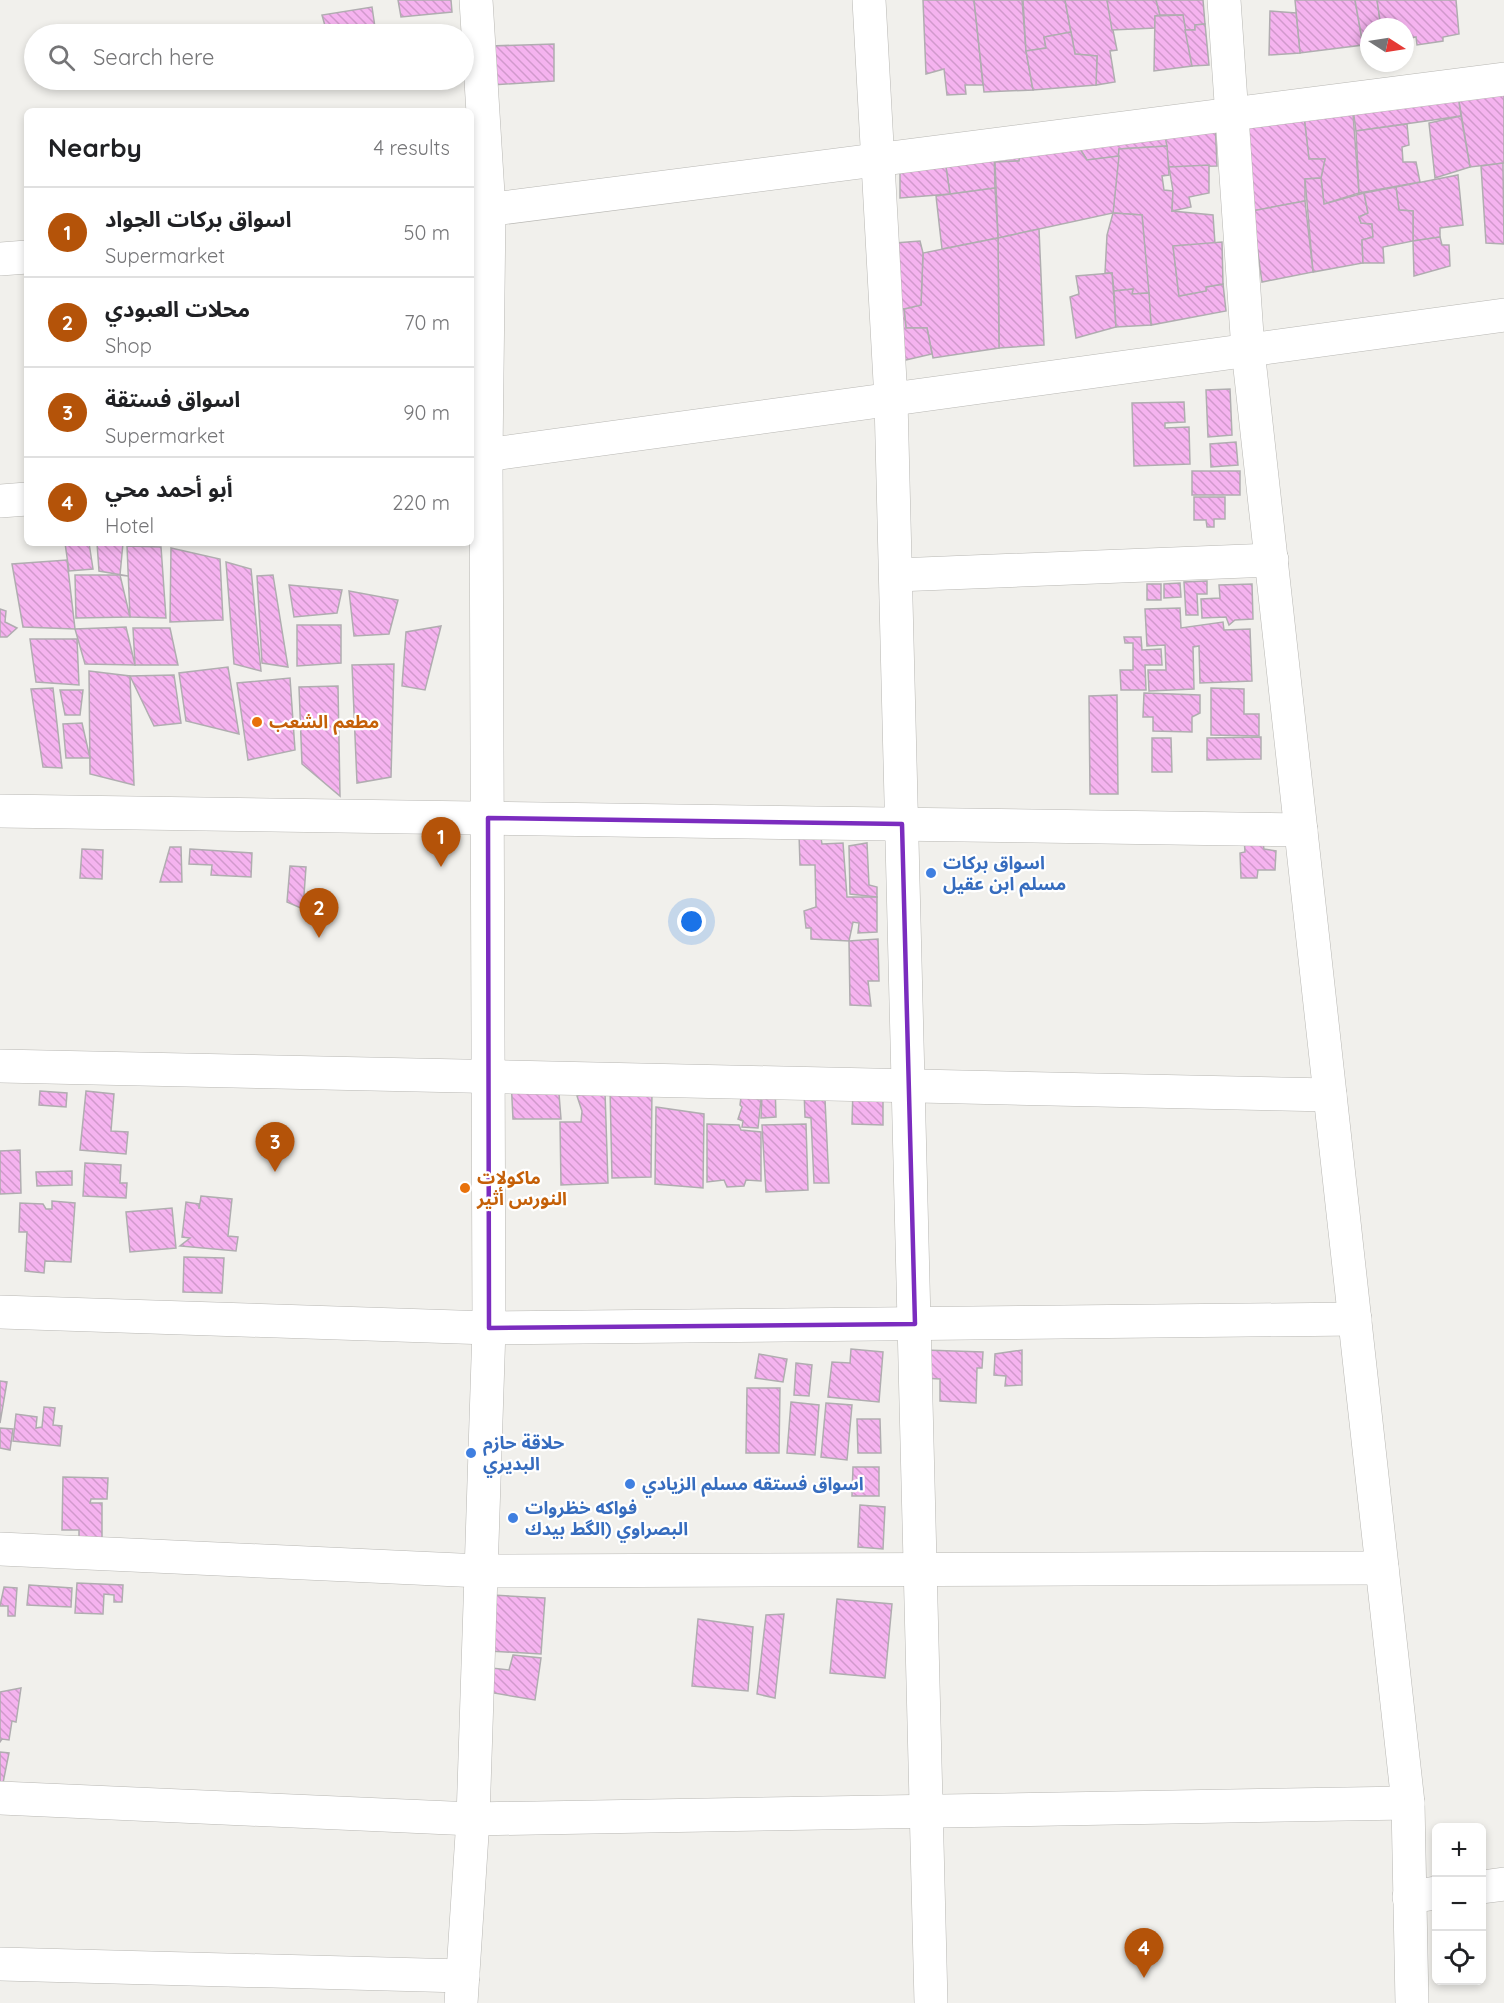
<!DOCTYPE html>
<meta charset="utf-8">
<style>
body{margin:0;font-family:Quicksand,"Noto Sans Arabic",sans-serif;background:#f2f2f2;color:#202124}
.controls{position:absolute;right:18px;bottom:18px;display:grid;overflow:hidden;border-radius:9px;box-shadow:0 3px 9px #0003}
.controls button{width:54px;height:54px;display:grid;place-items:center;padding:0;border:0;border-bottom:2px solid #e0e0e0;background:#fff;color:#202124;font:30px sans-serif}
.compass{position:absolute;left:1360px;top:18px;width:54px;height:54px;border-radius:50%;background:#fff;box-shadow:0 3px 9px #0003;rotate:102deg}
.you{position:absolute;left:692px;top:922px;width:21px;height:21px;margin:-15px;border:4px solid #fff;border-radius:50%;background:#1a73e8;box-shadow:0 0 0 9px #1a73e833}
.badge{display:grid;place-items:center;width:39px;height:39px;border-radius:50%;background:#b45309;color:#fff;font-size:20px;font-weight:700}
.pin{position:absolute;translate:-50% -50px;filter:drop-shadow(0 2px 3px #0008)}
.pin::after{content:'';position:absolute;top:32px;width:21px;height:18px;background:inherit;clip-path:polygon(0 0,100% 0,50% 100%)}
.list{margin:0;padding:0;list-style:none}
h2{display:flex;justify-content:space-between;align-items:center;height:78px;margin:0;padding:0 24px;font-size:26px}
h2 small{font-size:20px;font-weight:400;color:#757577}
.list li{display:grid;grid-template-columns:39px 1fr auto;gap:18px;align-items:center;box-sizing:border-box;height:90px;padding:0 24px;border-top:2px solid #e0e0e0}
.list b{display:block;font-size:22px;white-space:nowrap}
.list p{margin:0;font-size:20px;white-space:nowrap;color:#757577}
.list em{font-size:20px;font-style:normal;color:#757577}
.icon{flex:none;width:33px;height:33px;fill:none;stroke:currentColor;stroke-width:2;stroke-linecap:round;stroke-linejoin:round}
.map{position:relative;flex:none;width:1504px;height:2003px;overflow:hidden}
.search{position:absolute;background:#fff;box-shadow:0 3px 9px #0003;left:24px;top:24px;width:450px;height:66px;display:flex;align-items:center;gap:15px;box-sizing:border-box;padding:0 21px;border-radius:33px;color:#757577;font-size:22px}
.panel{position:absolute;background:#fff;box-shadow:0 3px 9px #0003;left:24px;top:108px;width:450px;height:438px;border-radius:9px}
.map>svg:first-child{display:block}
.building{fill:url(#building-back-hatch);stroke:#b0adb0;stroke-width:1.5}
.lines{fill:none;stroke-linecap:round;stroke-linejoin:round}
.street-casing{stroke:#b8b7b3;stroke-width:34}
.street{stroke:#fff;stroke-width:33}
.marked{fill:none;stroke:#7b2cbf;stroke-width:4.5;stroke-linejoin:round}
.food-dot{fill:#e8710a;stroke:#fff;stroke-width:2}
.shop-dot{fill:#3f7fe0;stroke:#fff;stroke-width:2}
.labels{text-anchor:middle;stroke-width:4.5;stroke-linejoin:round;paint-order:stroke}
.food-label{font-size:18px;font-weight:bold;fill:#c56008;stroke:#fff;text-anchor:start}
.shop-label{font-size:18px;font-weight:bold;fill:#366cbe;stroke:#fff;text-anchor:start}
</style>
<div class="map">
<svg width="1504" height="2003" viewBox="0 0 1504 2003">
<defs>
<pattern id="building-back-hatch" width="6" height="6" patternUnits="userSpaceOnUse" patternTransform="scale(1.5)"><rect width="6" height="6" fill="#f5b3ef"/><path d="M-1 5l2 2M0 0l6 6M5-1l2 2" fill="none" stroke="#d199cc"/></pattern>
</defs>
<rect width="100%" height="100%" fill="#f1f0ec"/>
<g class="building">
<path d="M398,0H451L452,12L401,17Z"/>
<path d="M923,0H974L983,85H965L966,94L947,95L944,69L926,74Z"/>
<path d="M974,0H1022L1026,51L1033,90L984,92Z"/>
<path d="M1023,0H1065L1071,32L1044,37L1046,48L1026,51Z"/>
<path d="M1065,0H1107L1117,50L1110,51L1115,82L1096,85L1097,56L1075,54Z"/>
<path d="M1107,0H1156L1160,15L1155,16V28L1112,30Z"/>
<path d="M1156,0H1203L1205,24L1195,25V30H1185L1183,15H1160Z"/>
<path d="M1295,0H1355L1363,45L1300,53Z"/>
<path d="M1355,0H1377L1381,27H1369V44L1363,45Z"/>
<path d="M1377,0H1456L1459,34L1443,37V41L1417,45L1416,37L1405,39V27H1381Z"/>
<path d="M372,7L376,34L327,33L322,15Z"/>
<path d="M1270,11L1296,13L1300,53L1269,55Z"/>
<path d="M1183,15L1192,66L1154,71L1155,16Z"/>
<path d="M1205,24L1209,65L1192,66L1185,30H1195V25Z"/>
<path d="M1071,32L1075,54L1097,56L1096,85L1033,90L1026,51L1046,48L1044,37Z"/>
<path d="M554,44V81L492,85L490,46Z"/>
<path d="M1457,89H1504V163L1470,167Z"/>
<path d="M1457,89L1461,116L1356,131L1352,101Z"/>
<path d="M1352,101L1359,193L1324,204L1321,178L1325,159H1309L1303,108Z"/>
<path d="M1303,108L1309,159H1325L1321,178L1305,179V201L1252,211L1243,117Z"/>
<path d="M1461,116L1470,167L1435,178L1429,123Z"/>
<path d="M1215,120L1217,166L1169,167L1163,127Z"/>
<path d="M1407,124L1409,145L1402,147L1403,162H1416L1420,182L1359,193L1356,131Z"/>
<path d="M1163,127L1167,146L1119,149V156L1087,160L1080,149L1021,152L1019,161L995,162L994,149Z"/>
<path d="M1167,146L1169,175L1162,176L1164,190L1173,191L1172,211L1213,215L1215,244L1173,246L1179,296L1206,291V287L1223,284L1226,311L1151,325L1142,215L1113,213L1119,149Z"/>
<path d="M994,149L995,188L950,194L944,154Z"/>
<path d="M1080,149L1087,160L1119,156L1113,213L998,238L995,162L1019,161L1021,152Z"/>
<path d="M944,154L950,194L900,198V162Z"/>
<path d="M1503,163L1504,244L1486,243L1481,166Z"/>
<path d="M1209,165V193L1189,197L1191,207L1172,211L1173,191L1169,167Z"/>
<path d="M1458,175L1463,225L1440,228V237L1413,241V211L1399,210L1396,187Z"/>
<path d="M1321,178L1324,204L1364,193L1368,213L1359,217L1361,223L1372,224L1373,237L1362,240L1363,263L1313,272L1305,179Z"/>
<path d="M1396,187L1399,210L1413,211V241L1383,247L1384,263H1363L1362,240L1373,237L1372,224L1361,223L1359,217L1368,213L1364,193Z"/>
<path d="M995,188L998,238L942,249L936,196Z"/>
<path d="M1305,201L1313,272L1262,282L1252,211Z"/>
<path d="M1113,213L1142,215L1149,293L1132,294L1133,289L1114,291L1112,273H1105L1107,235Z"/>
<path d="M1039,229L1044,345L999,348L998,238Z"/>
<path d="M1440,237L1442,245H1449L1450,266L1414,276L1413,241Z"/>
<path d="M998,238L999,348L933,358L927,328H906L904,309L921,305L923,253Z"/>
<path d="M920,241L923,253L921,305L904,309L894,307L895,243Z"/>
<path d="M1222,242L1223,284L1206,287V291L1179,296L1173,246Z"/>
<path d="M1112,273L1116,327L1076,338L1070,297L1079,294L1076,276Z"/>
<path d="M1133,289L1132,294L1149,293L1151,325L1116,327L1114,291Z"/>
<path d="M894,307L904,309L906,328H927L932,354L897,362Z"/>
<path d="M1230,389L1232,435L1208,437L1206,390Z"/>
<path d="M1184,402L1185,422L1165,423V428L1189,427L1190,464L1134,466L1132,403Z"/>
<path d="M1236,442L1238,465L1211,467L1210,444Z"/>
<rect x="1192" y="471" width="48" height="24"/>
<path d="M1194,497H1225V519H1214V527H1207L1206,520H1194Z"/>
<path d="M65,543H89L93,569L69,571Z"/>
<path d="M97,543H123L120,575L128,576L99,571Z"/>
<path d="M127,546L161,547L166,618L130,617Z"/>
<path d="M171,548L220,559L223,620L170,622Z"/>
<path d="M67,560L75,629L23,627L12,564Z"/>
<path d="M226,562L251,569L261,671L234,664Z"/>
<path d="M75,575H120L130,617L76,618Z"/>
<path d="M273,575L288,667L262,663L257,576Z"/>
<path d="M1207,581V594H1197L1198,615H1186L1184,582Z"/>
<path d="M1180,583L1181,597L1164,598V584Z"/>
<rect x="1147" y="584" width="14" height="16"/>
<path d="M1252,584L1253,619L1235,620L1229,625L1226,617L1202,618L1201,599L1220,598L1219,585Z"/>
<path d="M289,585L342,590L337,613L294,617Z"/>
<path d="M349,591L398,600L389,634L354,636Z"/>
<path d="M1180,608L1181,628L1223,622L1224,630L1250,629L1252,681L1200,683L1199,646L1193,647L1194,689L1149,691L1148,670H1166L1165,645L1147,646L1145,609Z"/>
<path d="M0,609L6,611L5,622L17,628L7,637H0Z"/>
<path d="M297,625H341V663L297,666Z"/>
<path d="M441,626L425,690L402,686L406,632Z"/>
<path d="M126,627L135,665L85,664L75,629Z"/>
<path d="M133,628H170L178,665H135Z"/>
<path d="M1124,637H1141L1142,650L1161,649L1162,665H1145L1146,690H1121L1120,670H1133V643H1125Z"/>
<path d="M30,639H77L79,685L36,682Z"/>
<path d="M394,664L391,777L357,783L352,665Z"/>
<path d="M228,667L239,734L186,721L179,673Z"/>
<path d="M89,671L130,676L134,785L90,774Z"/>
<path d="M174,675L181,723L154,726L130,676Z"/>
<path d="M290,678L295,750L248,760L237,683Z"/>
<path d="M338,686L340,796L302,764L299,687Z"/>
<path d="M53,688L62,768L43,767L31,689Z"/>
<path d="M1211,688L1244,689V714H1259V736L1211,735Z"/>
<path d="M60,690H83L80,715H65Z"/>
<path d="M1144,693L1200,695V713L1192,717V732L1153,731V717H1143Z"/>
<path d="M1117,695L1118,794H1090L1089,696Z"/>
<path d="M82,723L90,758H66L63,724Z"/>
<path d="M1261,737V759L1207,760V738Z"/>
<path d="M1152,738H1171L1172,772H1152Z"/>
<path d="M1260,823L1264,849L1276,851L1275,870H1258L1257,878H1241L1240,853L1245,852L1244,837Z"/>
<path d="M820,832L822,844L843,843L847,897H877V932L858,933L859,923L853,922L849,941L811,939V928H806L804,911L816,907L815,865H800L799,834Z"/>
<path d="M867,843L869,885L877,887V897L850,894L849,846Z"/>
<path d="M170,847H181L182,882H160Z"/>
<path d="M82,849L103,850L102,879L80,878Z"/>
<path d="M190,849L252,853L251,877L211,875L212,865L189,864Z"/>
<path d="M290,866L306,867L303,909L287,902Z"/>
<path d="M878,939L879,981H868L871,1006L850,1005L849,941Z"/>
<path d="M511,1079L559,1094L561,1119H513Z"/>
<path d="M775,1084L776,1117L761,1118L762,1096Z"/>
<path d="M610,1088L652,1089L651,1177L612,1178Z"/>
<path d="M853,1088L883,1089V1125L852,1124Z"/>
<path d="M804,1090H810L811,1101L825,1100L829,1183H814L811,1118L805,1117Z"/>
<path d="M40,1091L67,1093L66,1107L39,1105Z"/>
<path d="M86,1091L114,1094L111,1131L128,1132L126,1154L80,1150Z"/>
<path d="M587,1092H605L608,1183L561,1185L560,1122H581L582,1111L577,1096Z"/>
<path d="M741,1097L761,1099L758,1128L742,1127L743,1121L738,1119L742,1107L740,1105Z"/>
<path d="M656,1107L704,1114L703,1188L655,1184Z"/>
<path d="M707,1124L739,1125L741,1130L761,1132V1181L746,1180L744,1186L727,1187L724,1180L707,1182Z"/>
<path d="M806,1124L808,1190L766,1192L762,1125Z"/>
<path d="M20,1150L21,1193L0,1194V1151Z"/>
<path d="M85,1163L121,1165L120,1183H127L126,1198L83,1196Z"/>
<path d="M72,1171V1185L37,1186L36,1172Z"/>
<path d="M201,1196L232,1199L228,1236L238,1237L236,1251L180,1246L190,1238L182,1237L186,1202L199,1204V1209Z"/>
<path d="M52,1201L75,1203L71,1262L45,1261L44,1273L25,1271L27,1232H19L20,1203L43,1204L46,1209H52Z"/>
<path d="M172,1208L176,1248L130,1252L126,1212Z"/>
<path d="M184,1257L224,1258L222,1293L183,1292Z"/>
<path d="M851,1349L883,1352L879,1402L828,1397L832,1362L850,1363Z"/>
<path d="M924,1350L983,1352L982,1368H977L976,1403L940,1401V1379L923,1378Z"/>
<path d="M1022,1350V1385L1005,1386L1006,1376L994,1375L995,1354Z"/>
<path d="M759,1354L787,1359L783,1382L755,1378Z"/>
<path d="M796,1363L812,1365L809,1396L794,1395Z"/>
<path d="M0,1381L7,1382L0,1423Z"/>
<path d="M747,1388H780L779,1453H746Z"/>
<path d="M791,1402L819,1405L815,1455L787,1453Z"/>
<path d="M826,1403L852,1405L847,1460L821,1457Z"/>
<path d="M44,1407L55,1408L53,1425L62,1426L60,1446L13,1441L16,1414L37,1417L36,1428L42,1427Z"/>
<path d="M857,1419H880L881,1453H858Z"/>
<path d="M0,1428L13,1429L10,1450L0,1448Z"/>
<path d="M853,1467H879V1496H852Z"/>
<path d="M63,1477L108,1478L107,1499H91L90,1503H102V1538H79V1530H62Z"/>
<path d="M860,1505L885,1507L883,1549L858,1547Z"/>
<path d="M77,1583L123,1585L122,1602H114V1595L104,1594L103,1614L75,1613Z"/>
<path d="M29,1585L72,1588L71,1607L27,1605Z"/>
<path d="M4,1587L17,1588L15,1616H8V1606H0Z"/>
<path d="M492,1595L545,1598L541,1654L489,1651Z"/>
<path d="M837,1599L892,1604L885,1678L830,1673Z"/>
<path d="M784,1614L775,1698L757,1694L766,1615Z"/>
<path d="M698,1619L753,1627L748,1691L692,1686Z"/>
<path d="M513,1655L541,1658L535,1700L488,1692L492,1668L509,1670Z"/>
<path d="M21,1688L16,1722L12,1721L9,1740L2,1739L0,1742V1692Z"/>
<path d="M0,1752L9,1753L3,1783L0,1782Z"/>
</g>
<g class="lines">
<defs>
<g id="street">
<path d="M869,0L891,400L931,2003"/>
<path d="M1224,0L1248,350L1408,1803L1412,2003"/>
<path d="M471,212L1504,79"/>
<path d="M0,259L27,257"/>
<path d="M471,457L1504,315"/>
<path d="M0,501L27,499"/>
<path d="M896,575L1272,560"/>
<path d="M0,811L1301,830"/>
<path d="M0,1066L1330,1095"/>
<path d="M0,1312L489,1328L1355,1319"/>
<path d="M0,1549L481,1571L1382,1568"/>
<path d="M0,1798L473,1819L1408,1803"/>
<path d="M1482,1887L1504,1884"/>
<path d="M1409,1897L1436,1893"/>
<path d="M0,1964L463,1976"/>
<path d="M461,2003L473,1819L489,1328L486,455L489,210L476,0"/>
</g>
</defs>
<use href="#street" class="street-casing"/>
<use href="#street" class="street"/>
</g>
<path class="marked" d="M488,818L902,824L915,1324L489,1328Z"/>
<g class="food-dot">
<circle cx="257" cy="722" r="6"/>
<circle cx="465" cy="1188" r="6"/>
</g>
<g class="shop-dot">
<circle cx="931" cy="873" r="6"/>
<circle cx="471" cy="1453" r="6"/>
<circle cx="630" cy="1484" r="6"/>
<circle cx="513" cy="1518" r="6"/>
</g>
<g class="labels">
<g class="food-label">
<text x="269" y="728">مطعم الشعب</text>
<text x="477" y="1184">ماكولات<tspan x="477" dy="21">النورس أثير</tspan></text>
</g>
<g class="shop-label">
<text x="943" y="869">اسواق بركات<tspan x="943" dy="21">مسلم ابن عقيل</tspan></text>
<text x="483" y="1449">حلاقة حازم<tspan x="483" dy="21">البديري</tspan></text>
<text x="642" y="1490">اسواق فستقه مسلم الزيادي</text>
<text x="525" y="1514">فواكه خظروات<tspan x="525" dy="21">البصراوي (الگط بيدك</tspan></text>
</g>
</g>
</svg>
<div class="controls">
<button>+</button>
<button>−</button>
<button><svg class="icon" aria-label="locate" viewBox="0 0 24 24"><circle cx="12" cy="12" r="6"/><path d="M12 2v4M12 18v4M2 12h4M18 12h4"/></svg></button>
</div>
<svg class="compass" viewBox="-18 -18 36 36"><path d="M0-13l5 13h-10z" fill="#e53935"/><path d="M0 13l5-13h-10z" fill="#757577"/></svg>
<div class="you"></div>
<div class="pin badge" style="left:441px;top:867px">1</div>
<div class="pin badge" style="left:319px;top:938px">2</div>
<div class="pin badge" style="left:275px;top:1172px">3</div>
<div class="pin badge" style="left:1144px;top:1978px">4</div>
<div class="search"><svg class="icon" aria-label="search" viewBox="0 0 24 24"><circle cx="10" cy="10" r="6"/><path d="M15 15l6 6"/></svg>Search here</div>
<section class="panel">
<h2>Nearby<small>4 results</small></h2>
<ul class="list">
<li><span class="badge">1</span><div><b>اسواق بركات الجواد</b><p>Supermarket</p></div><em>50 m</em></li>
<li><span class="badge">2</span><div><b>محلات العبودي</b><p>Shop</p></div><em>70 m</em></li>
<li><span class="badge">3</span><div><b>اسواق فستقة</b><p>Supermarket</p></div><em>90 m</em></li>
<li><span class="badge">4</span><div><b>أبو أحمد محي</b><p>Hotel</p></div><em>220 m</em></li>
</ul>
</section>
</div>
